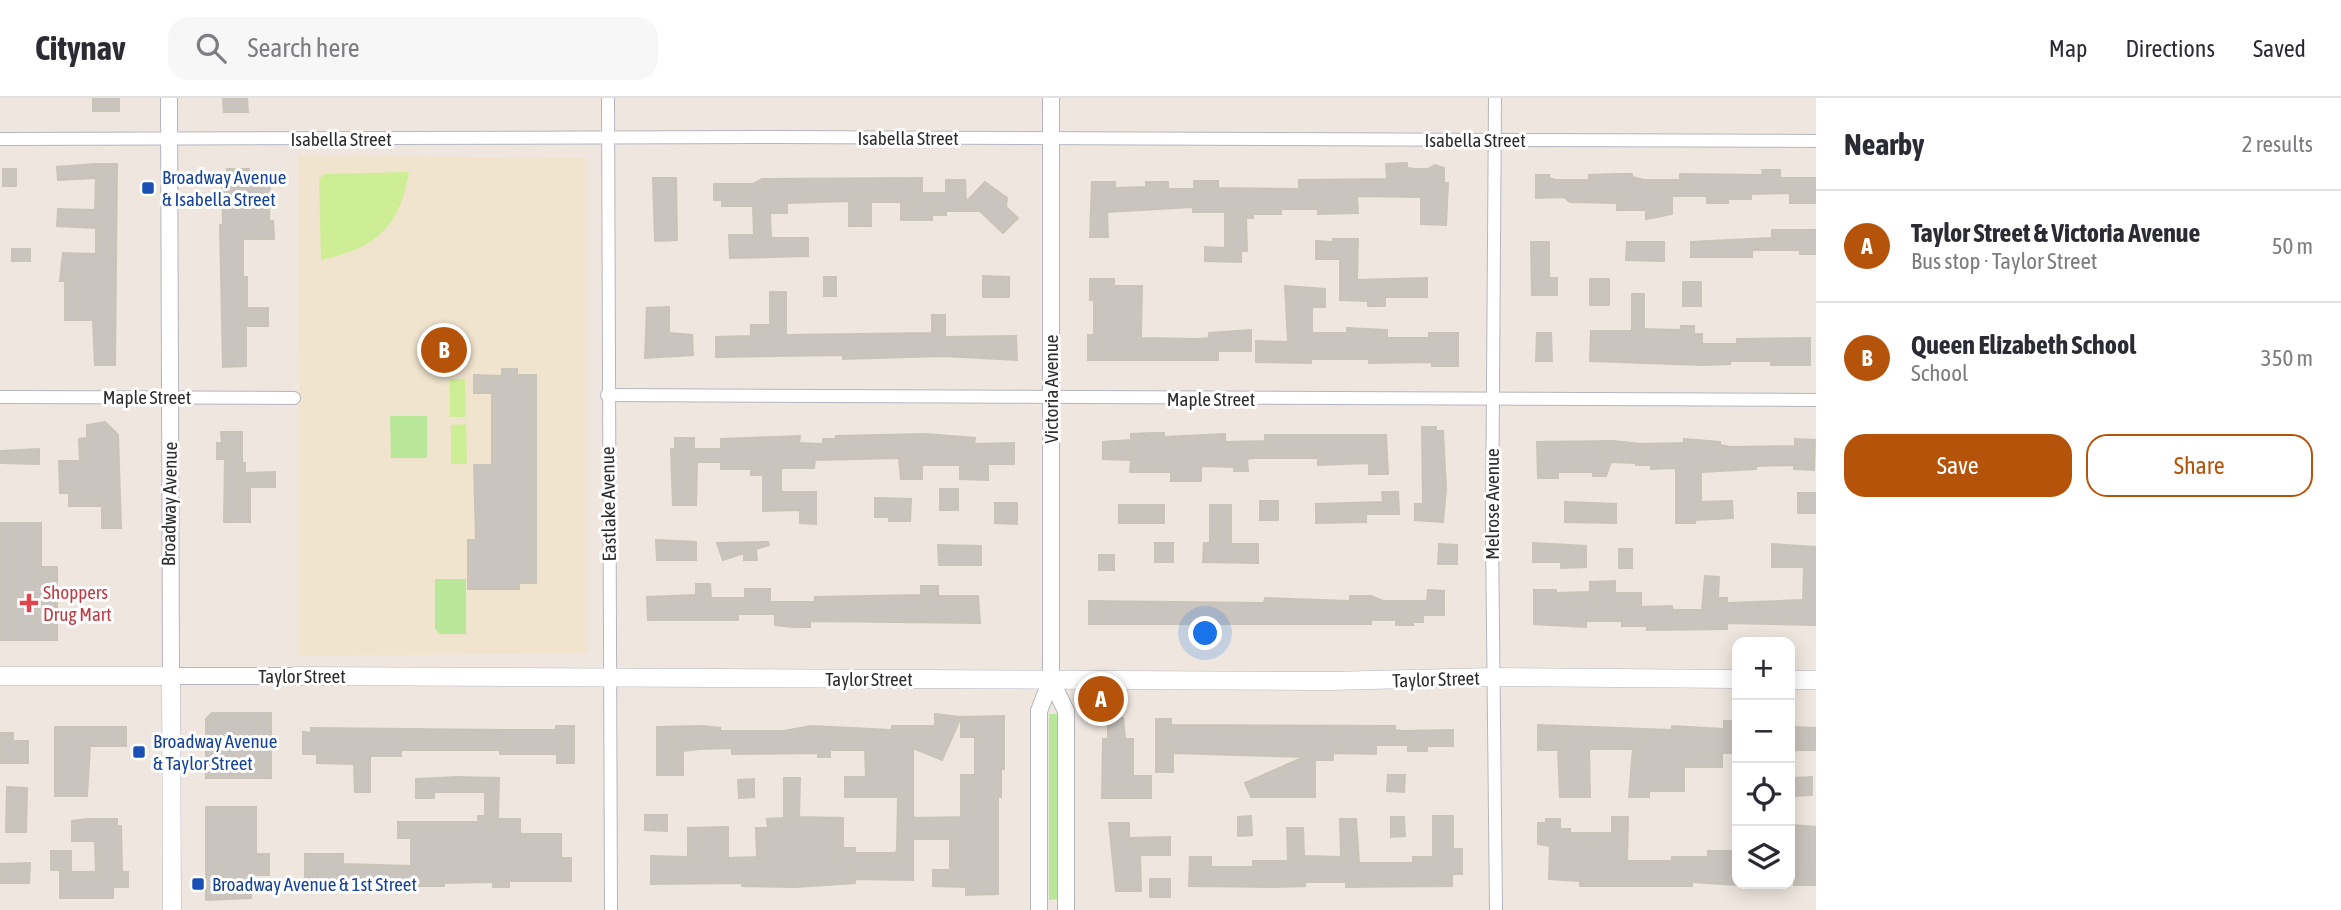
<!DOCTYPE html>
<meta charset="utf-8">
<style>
body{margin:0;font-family:"Asap Condensed",sans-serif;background:#f7f7f7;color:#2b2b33}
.controls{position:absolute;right:21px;bottom:21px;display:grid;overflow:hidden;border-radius:14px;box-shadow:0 4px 18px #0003}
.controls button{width:63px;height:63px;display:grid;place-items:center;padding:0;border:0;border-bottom:2px solid #e1e1e2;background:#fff;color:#2b2b33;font:35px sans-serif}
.you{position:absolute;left:1206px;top:536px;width:24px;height:24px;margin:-18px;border:5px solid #fff;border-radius:50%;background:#1a73e8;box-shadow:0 0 0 10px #1a73e833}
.badge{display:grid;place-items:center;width:46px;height:46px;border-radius:50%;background:#b45309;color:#fff;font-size:23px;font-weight:700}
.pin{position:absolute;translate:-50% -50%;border:4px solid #fff;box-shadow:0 2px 7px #0006}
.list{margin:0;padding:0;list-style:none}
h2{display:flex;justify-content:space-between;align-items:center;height:91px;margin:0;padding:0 28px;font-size:30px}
h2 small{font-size:23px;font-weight:400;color:#7c7c81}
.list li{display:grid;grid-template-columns:46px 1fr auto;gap:21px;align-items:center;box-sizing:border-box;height:112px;padding:0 28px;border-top:2px solid #e1e1e2}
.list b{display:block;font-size:26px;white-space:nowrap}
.list p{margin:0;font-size:23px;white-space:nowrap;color:#7c7c81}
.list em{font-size:23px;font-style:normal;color:#7c7c81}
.actions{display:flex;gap:14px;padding:21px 28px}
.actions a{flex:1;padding:16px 0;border:2px solid #b45309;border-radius:21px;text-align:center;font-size:24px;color:#b45309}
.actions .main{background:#b45309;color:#fff}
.icon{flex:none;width:38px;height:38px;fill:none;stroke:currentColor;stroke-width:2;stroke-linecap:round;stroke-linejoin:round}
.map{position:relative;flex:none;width:1816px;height:812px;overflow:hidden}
header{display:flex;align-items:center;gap:42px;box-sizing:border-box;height:98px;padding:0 35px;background:#fff;border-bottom:2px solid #e1e1e2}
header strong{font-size:33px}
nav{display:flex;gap:38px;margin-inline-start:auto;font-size:24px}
.search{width:490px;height:63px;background:#f7f7f7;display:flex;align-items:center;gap:18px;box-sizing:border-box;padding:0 24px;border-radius:21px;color:#7c7c81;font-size:26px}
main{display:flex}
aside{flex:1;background:#fff}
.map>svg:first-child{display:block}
.education{fill:#f0e4ce}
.green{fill:#b8e79a}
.pitch{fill:#cdee95}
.building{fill:#cac4be;stroke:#cac3b8;stroke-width:2}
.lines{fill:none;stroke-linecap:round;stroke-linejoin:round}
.minor-casing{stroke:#b3b6c1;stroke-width:14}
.tertiary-casing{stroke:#b3b6c1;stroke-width:18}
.secondary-casing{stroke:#b3b6c1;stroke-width:19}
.minor{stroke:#fff;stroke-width:12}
.tertiary{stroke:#fff;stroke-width:16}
.secondary{stroke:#fff;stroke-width:18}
.transit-dot{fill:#1a4fb4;stroke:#fff;stroke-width:2.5}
.health-dot{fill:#e0444e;stroke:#fff;stroke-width:2.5}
.labels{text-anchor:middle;stroke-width:6;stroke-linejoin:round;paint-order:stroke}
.street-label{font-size:19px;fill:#2d2d2d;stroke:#fff}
.transit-label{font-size:19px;fill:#164399;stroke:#fff;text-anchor:start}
.health-label{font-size:19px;fill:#be3a42;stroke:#fff;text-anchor:start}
</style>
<header>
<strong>Citynav</strong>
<div class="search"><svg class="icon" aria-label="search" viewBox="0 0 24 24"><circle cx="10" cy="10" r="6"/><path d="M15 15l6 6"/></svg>Search here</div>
<nav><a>Map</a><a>Directions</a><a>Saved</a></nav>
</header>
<main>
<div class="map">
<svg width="1816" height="812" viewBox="0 0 1816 812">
<rect width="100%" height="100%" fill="#efe7df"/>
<path class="education" d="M298,57L588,60V555L300,558Z"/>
<g class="green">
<path d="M390,318H427V360H391Z"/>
<path d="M435,481H466V536H440L435,531Z"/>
<path d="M1049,616H1059V801L1049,802Z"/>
</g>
<g class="pitch">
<path d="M409,74C399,131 375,150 321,162L319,81L324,76Z"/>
<path d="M450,281H465L466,319H450Z"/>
<path d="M466,326L467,366H451V327Z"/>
</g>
<g class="building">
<rect x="93" y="0" width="26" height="13"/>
<path d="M223,0H247L248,14H224Z"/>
<path d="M1407,65V70L1415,71H1428L1435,67L1444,70V85H1448L1446,127L1421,126V99L1357,98L1358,115L1318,116V111H1281V116H1253V120H1246L1247,153H1241V164L1205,163V149L1225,150V114H1193V109L1107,114L1108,139H1090L1092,84H1115V90L1146,89V84H1168V91H1194V83H1218V90L1299,91V82L1387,81L1386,66Z"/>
<path d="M96,66H117L115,267H95L93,222H65V183H60L63,155L96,156V130L57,128L58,111L95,112L96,80L58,82L57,69Z"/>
<rect x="3" y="71" width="13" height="17"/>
<path d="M227,71H249V81H270L269,123H273L274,141H243V179H247V210H268V228H246V268L223,269L220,127H223L222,83H227Z"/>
<path d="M1762,72H1780V80H1816V105H1790V95L1751,96V101H1728V105H1707V98H1672V116L1646,121V112H1617V105L1570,104L1564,99L1536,100V77H1549V80L1556,82H1589V77L1617,76H1632V79L1644,82H1680V76L1763,77Z"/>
<path d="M653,80H676L677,142L655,143Z"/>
<path d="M922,80V95H946V82H965L966,104L985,84L1007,100L1006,109L1018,120L1003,135L980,113H946V117H932V122H901V104H871V128H849V103L787,105V115H770L771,140H808V158L730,160L729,137H754L753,108H722V102H714V86H753L762,81Z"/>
<path d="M1772,132H1816V156H1800V152H1752V159H1691V144L1772,140Z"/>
<path d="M1333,141H1358L1357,182L1427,180V199H1385V208H1368V203L1340,202V161H1316V143L1333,144Z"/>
<path d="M1531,144H1549V180H1557V197H1532Z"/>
<path d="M1627,144H1664V163L1626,162Z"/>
<rect x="12" y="151" width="18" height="12"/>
<path d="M983,178L1009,179V199H983Z"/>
<rect x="824" y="179" width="12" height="19"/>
<path d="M1090,181H1114V188H1142L1141,240L1198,241L1209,240V235L1251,232V253H1218V262H1088V237H1094V202H1090Z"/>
<rect x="1590" y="181" width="19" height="26"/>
<rect x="1683" y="184" width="18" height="24"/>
<path d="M1285,188L1325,191V209H1312V235H1347V230L1387,232V240H1429V235H1458V268H1432V264L1369,265V261H1311V265L1256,264V243L1288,244Z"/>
<path d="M770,194H786V237L932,235V217H945V239L1016,238L1017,262L943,258L843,261V257L716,259V239L751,238V227H770Z"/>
<path d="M1632,196H1644V231L1681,232V228H1694V236H1702V246H1737V241L1810,240V267H1771V263H1730V266L1702,267L1590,263L1591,233H1632Z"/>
<path d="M669,209V235L692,237L693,257L645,260L647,210Z"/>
<path d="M1537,235H1551L1552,263H1536Z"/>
<path d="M502,271H517V277H536V485H519V491H468V442H476L474,367H492V295H474V277L502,278Z"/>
<path d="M105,324L118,337L121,430H102V408H69V395H60L59,363H80L79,341L87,340V327Z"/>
<path d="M1422,329H1436V333H1443L1446,391L1443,424L1415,422V406H1423Z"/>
<path d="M221,334H242V365H245V375L275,374V389H250V424H224L225,361H217V345H222Z"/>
<path d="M1151,335H1164V339L1225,336V344L1265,343V337H1386L1388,376H1369V365L1318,367V360H1253L1247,361L1248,373H1234V369L1201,368V383H1171V374H1130L1131,362L1103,361V344L1131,342V336Z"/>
<path d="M925,336L975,340L974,346L1014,345V366H988V382L960,381V367H922V381H901L899,360L815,362L814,370H781V394H816V426L800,425V412L763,413V377H751V371H721V364H697L696,407H673L671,351H675V340H694V351H721V341L800,338L799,345L823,346V341H836V338Z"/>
<path d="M1684,341L1720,344V347L1731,349L1795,348V341L1815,342L1814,372L1794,371V367L1756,368V371L1701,374V404L1732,403L1733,420L1695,422V425H1676V370L1651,371V367H1636V365L1611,364L1606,378H1593V374H1558V380H1538L1537,344L1613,343L1641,346L1684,345Z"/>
<path d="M39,351V366L0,365V353Z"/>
<rect x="940" y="391" width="18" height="21"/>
<path d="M1382,394H1398L1399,416H1366V424L1316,425V406L1383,404Z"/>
<rect x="1798" y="395" width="18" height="20"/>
<path d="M875,400L911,401L910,423H889V419H875Z"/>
<rect x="1260" y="403" width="18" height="19"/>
<path d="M1565,404L1616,406V425L1565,424Z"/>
<path d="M995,405H1017V426L995,425Z"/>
<rect x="1119" y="407" width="45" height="18"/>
<path d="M1210,407H1231V446H1258V465L1203,464L1204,445H1210Z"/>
<path d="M0,425H41V469H57V542H0Z"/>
<path d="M656,442L696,444V462H657Z"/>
<path d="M768,444L769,447L756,451L757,462H744V455L723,462L717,445Z"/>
<rect x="1155" y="445" width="18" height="19"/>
<path d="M1533,445L1586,448V469L1561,470V464H1533Z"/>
<path d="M1439,446L1457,447V466H1438Z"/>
<path d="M1772,446L1816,449V527L1727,525V531L1647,532V528H1622V523H1586V529L1534,526V492H1556V495L1590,494V484L1615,483V495H1641V509L1672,508V512H1702L1705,478L1719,479L1718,500H1727V505L1803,502L1804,469H1772Z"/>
<path d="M938,447L981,448V467H939Z"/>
<rect x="1619" y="451" width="13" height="19"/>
<rect x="1099" y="457" width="15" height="15"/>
<path d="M696,486H710L711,500H745V491H770V504H815V499L921,497V488H938V498H978L980,525L810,523V529H794L775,527V516H738V522H648L647,499L696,497Z"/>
<path d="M1428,492L1444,493V517H1423V524H1413V527H1396V522H1371V526H1089V503L1264,505L1265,500L1350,503V498H1371L1383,503H1427Z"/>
<path d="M212,615H271V680H206V621Z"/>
<path d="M935,616L961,619L942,662L913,650V717L915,720L961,719V677H975V639H961V619L1004,618V671H1001V699H998V796L966,797V789L933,788V772H950V741H913V782L855,781V785L795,789L742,788V785L651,786V758L688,759V730L728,729V760L757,759L756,730H768L767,721L784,720V680H800L799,719L843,720V750H855V755H896L897,751L898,699H845V679H866L865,652H830V659H818V655L732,656V650L699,651L683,653V677H657V629L702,628L720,630V633H784L811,628L892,632V628H935Z"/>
<path d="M1108,620H1123L1125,641H1133V678H1151V700H1102L1103,641H1108Z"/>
<path d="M1156,621H1171V627L1395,628V632L1402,633L1453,632V648H1427V653H1408V647H1376V656L1333,655V662H1315V699H1251L1245,685L1304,659L1173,655V674H1156Z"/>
<path d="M1724,623H1737V655H1722V669H1684V693H1649V699H1629L1633,651H1589L1590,699H1560L1558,652H1538V627L1672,632V628L1724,631Z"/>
<path d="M556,628H574V665H557V656H500V652H401V658H370V694H355L354,666L317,665V656H303V634L311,635V630L507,632H556Z"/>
<path d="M55,629H126V648H90L87,698H55Z"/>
<path d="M1793,629L1816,630V652H1793Z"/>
<path d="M0,635H13V643H28V665H0Z"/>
<path d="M1388,677H1405L1404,694L1387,693Z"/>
<path d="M457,679L499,680L498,721H520V736H561V760H571V783H509V789H493V784L444,785V788H385V783L305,786V756H343V766L411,768V740H398V724H478V718H485V694H434V700H416V681Z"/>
<path d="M1812,679V697L1793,698V680Z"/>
<path d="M754,681V699L739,700L738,682Z"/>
<path d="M7,689L27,690L26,734H6Z"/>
<path d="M206,709H256V756H269V777H251V800L206,802Z"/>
<path d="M645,717H667V733L645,732Z"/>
<path d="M1251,718L1252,737L1238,738V719Z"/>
<path d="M1433,718H1453V751H1462V776H1452V788L1346,789V784H1305V788L1278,789L1189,788L1190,759H1211V769H1253V763H1288L1287,730H1303L1304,758L1341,759L1340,721H1356L1359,765H1413V759H1433Z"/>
<path d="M1391,719H1404L1405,738L1391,739Z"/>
<path d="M1612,719H1628L1627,763H1672V759H1708V753H1736V787L1692,784V788H1580V783L1549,781L1550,748L1538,746V725H1546V721H1560V731H1570V735H1612Z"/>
<path d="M88,721H117V728H121L122,774H128V789H113V800H60V774H96L95,743H72V723Z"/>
<path d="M1109,725H1129V740L1170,739V757H1140L1141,793H1116Z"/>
<path d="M1792,727L1816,729V787H1794Z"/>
<rect x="51" y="753" width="20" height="19"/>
<path d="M30,765L29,785H0V766Z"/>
<rect x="1150" y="781" width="20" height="18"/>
</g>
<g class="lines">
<defs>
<g id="minor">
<path d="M608,0L611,812"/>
<path d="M1495,0L1492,434L1496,812"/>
<path d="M0,41L776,39L1816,43"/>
<path d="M607,297L1816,302"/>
<path d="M0,299L294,300"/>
</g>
<g id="tertiary">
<path d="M169,0L171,578H295"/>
<path d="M1051,582L1066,613V812"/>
<path d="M1039,812V613L1051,582V0"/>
</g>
<g id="secondary">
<path d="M0,578H171L172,812"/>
<path d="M295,578L1330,583L1493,579L1737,581"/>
<path d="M1790,582H1816"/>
</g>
</defs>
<use href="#minor" class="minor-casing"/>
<use href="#tertiary" class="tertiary-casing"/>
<use href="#secondary" class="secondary-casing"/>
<use href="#minor" class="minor"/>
<use href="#tertiary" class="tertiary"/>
<use href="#secondary" class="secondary"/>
</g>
<g class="transit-dot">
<rect x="141" y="83" width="14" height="14" rx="3.5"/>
<rect x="132" y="647" width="14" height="14" rx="3.5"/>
<rect x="191" y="779" width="14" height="14" rx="3.5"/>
</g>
<path class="health-dot" d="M25.5 494.5h7v7h7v7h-7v7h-7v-7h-7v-7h7z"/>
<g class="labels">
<g class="street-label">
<text x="908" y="47">Isabella Street</text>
<text x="341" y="48">Isabella Street</text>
<text x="1475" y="49">Isabella Street</text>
<text transform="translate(1051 291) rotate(-90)" y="7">Victoria Avenue</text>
<text x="147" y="306">Maple Street</text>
<text x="1211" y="308">Maple Street</text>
<text transform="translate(169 406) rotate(-89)" y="7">Broadway Avenue</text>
<text transform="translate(608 406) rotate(-91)" y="7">Eastlake Avenue</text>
<text transform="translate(1492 406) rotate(-90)" y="7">Melrose Avenue</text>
<text x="302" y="585">Taylor Street</text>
<text x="869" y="588">Taylor Street</text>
<text transform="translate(1436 581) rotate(-2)" y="7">Taylor Street</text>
</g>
<g class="transit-label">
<text x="162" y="86">Broadway Avenue<tspan x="162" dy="22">&amp; Isabella Street</tspan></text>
<text x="153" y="650">Broadway Avenue<tspan x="153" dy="22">&amp; Taylor Street</tspan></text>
<text x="212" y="793">Broadway Avenue &amp; 1st Street</text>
</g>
<g class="health-label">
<text x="43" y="501">Shoppers<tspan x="43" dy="22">Drug Mart</tspan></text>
</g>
</g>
</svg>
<div class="controls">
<button>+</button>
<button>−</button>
<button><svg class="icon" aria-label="locate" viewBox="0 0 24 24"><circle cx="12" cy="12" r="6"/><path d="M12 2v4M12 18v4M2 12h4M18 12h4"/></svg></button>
<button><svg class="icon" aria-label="layers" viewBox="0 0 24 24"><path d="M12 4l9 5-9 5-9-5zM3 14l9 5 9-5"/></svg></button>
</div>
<div class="you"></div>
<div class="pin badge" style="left:1101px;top:601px">A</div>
<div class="pin badge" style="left:444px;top:252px">B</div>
</div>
<aside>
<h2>Nearby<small>2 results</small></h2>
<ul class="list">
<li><span class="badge">A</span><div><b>Taylor Street &amp; Victoria Avenue</b><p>Bus stop · Taylor Street</p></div><em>50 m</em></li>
<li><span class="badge">B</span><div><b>Queen Elizabeth School</b><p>School</p></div><em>350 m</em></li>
</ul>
<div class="actions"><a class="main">Save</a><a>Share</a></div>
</aside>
</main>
